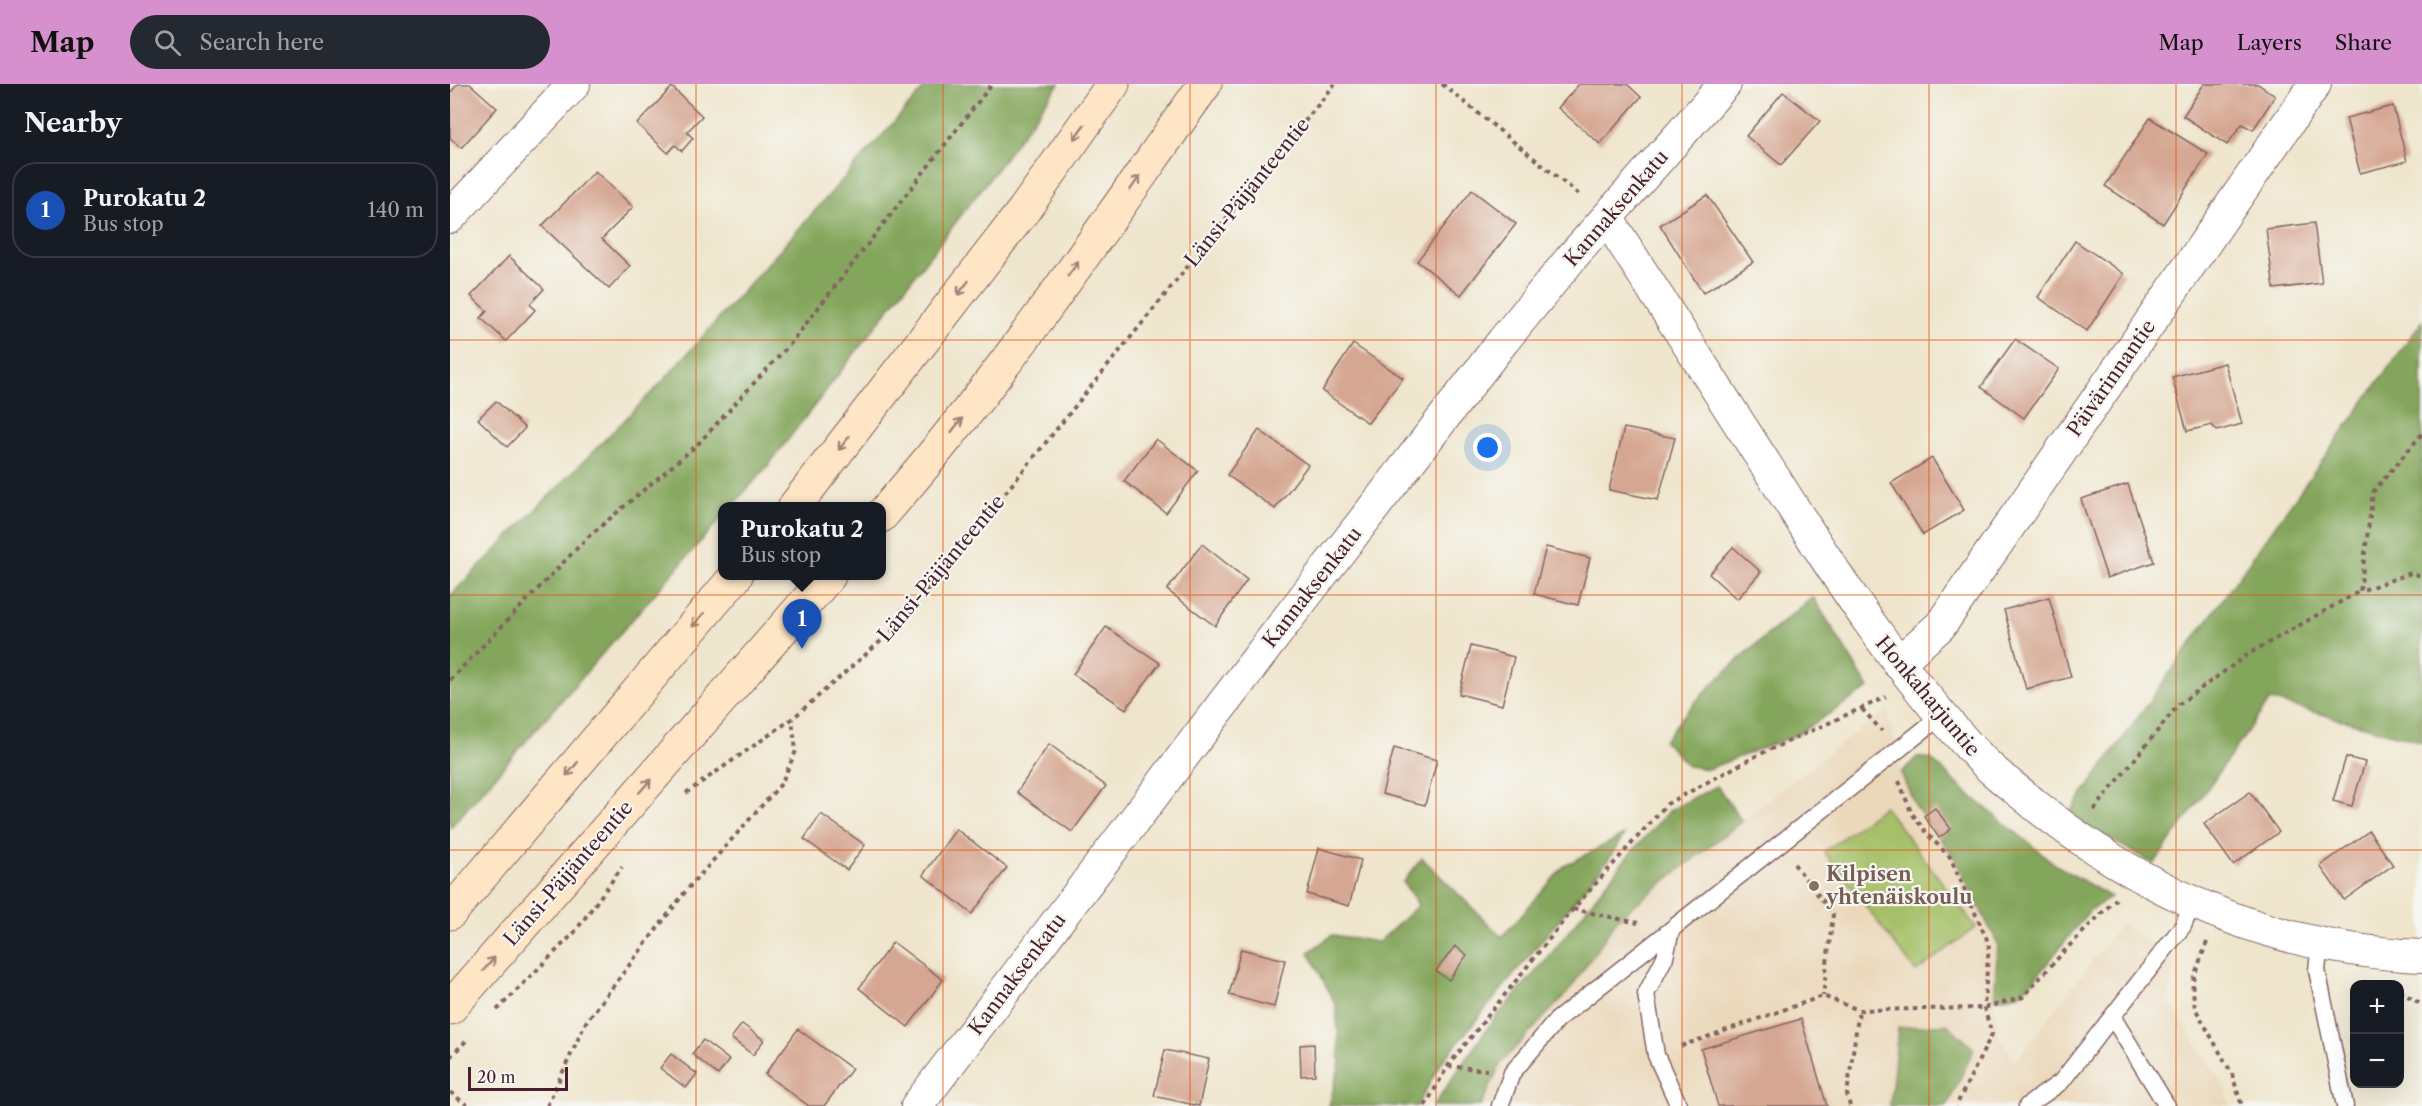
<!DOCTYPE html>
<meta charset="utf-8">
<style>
body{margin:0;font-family:"Libre Caslon Text",serif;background:#242831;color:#f1f3f6}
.controls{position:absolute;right:18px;bottom:18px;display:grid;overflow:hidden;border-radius:12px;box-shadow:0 6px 24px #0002}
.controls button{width:54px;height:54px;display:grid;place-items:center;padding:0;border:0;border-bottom:2px solid #363941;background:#171b24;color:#f1f3f6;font:30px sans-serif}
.scale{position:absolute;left:18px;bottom:15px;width:100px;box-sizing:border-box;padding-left:6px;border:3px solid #4a1f2b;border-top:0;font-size:16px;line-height:21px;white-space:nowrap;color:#4a1f2b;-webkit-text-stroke:4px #f6f6f2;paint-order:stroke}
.you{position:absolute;left:1038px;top:364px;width:21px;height:21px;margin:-15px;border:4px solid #fff;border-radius:50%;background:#1a73e8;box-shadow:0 0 0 9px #1a73e833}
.badge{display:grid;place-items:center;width:39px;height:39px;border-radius:50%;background:#d690ce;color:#fff;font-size:20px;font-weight:700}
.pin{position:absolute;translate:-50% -50px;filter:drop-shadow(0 2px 3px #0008)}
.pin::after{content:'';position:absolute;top:32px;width:21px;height:18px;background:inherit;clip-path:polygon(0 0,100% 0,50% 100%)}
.popup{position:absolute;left:268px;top:418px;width:168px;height:78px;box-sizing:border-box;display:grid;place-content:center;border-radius:12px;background:#171b24;filter:drop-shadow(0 2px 4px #0005);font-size:20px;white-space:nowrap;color:#9ea1a6}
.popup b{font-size:22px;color:#f1f3f6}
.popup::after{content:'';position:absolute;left:50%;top:100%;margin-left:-12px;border:12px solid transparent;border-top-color:#171b24}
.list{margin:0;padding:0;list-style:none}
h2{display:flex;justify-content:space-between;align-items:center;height:78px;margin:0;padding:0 24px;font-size:26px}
h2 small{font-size:20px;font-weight:400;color:#9ea1a6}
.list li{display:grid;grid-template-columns:39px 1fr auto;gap:18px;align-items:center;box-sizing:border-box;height:96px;margin:0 12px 12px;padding:0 12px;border:2px solid #363941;border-radius:24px}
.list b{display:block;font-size:22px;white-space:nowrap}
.list p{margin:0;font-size:20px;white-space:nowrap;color:#9ea1a6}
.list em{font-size:20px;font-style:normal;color:#9ea1a6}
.icon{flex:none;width:33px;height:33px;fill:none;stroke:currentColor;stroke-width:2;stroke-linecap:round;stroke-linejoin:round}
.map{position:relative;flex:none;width:1972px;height:1022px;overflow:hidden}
header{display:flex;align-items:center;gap:36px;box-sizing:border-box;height:84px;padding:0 30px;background:#d690ce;color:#111}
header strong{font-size:28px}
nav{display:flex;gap:33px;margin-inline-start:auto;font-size:21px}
.search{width:420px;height:54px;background:#242831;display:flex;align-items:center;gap:15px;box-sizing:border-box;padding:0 21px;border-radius:33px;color:#9ea1a6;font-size:22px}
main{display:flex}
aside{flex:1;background:#171b24}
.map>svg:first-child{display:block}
.built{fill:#ebd8ba}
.green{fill:#a5c067;stroke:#787049;stroke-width:1.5}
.forest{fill:#84a65c;stroke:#676244;stroke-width:1.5}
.building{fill:#d5a691}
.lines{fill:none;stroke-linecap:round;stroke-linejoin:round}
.service-casing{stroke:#846463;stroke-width:19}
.minor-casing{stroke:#846463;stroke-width:34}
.secondary-casing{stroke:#846463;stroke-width:35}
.path{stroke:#846463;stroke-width:4;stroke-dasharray:4.5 4.5;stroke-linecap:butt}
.service{stroke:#fff;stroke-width:16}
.minor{stroke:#fff;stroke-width:32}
.secondary{stroke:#fde5c5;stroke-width:33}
.oneway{stroke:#a48278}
.grid{fill:none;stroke:#e0560e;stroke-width:1.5;stroke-opacity:0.55}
.education-dot{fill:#8d6e63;stroke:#f6f6f2;stroke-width:2}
.labels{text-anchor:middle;stroke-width:4.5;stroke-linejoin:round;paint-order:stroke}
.street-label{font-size:20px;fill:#4a1f2b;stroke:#f6f6f2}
.education-label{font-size:20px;font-weight:bold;fill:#785e54;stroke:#f6f6f2;text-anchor:start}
</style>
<header>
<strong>Map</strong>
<div class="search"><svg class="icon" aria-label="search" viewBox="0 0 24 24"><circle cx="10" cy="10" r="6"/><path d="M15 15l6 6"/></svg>Search here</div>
<nav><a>Map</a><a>Layers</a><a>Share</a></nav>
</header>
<main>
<aside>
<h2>Nearby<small></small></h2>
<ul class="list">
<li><span class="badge" style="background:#1a4fb4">1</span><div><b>Purokatu 2</b><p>Bus stop</p></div><em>140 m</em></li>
</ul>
</aside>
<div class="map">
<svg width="1972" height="1022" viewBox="0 0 1972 1022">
<rect width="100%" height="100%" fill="#f6f6f2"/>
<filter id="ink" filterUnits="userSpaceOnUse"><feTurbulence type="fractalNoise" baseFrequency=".0167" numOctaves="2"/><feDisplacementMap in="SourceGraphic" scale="12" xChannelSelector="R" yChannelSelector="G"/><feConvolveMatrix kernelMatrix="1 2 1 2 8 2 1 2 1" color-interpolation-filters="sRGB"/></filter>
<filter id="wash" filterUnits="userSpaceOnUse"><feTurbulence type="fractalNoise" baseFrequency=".008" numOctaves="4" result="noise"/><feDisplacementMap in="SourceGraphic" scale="24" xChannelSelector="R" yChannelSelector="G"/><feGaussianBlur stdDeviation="1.35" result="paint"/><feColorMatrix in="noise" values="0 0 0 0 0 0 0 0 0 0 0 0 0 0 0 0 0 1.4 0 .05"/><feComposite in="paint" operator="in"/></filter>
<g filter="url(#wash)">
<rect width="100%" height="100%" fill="#efe5cc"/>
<path class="built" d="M1438,626L1451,689L1466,723L1502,770L1548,860L1544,915L1547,948L1565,978L1671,839L1725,877L1718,916L1777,1007L1781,1022H1031L1051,979L1118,908L1169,833L1402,651Z"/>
<path class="green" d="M1434,722L1526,843L1466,888L1374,768Z"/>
<g class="forest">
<path d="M478,0H609L540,94L317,383L282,422H272V433L0,744V512L213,297Z"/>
<path d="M1972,237V658L1820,616L1704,780L1618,731Z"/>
<path d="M1363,513L1419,604L1346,651L1258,685L1238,682L1214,657C1253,601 1311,556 1363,513Z"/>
<path d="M1467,673L1481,675L1515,707L1606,781L1661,813L1640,826L1584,896L1569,910L1544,915L1548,860L1502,770L1466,723L1451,689Z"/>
<path d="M1267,702L1292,737L1169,833L1118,908L1051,979L1031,1022H983L1041,939L1101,870L1177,773L1220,726Z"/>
<path d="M1174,751L1158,776L991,979L967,1022H879L890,979L886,922L859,868L882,851L929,858L968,821L953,798L972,774L1052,853L1114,782Z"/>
<path d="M1497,940L1524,965L1497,1022H1440L1448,944Z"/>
</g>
<g id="blocks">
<g class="building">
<path d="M8,0H20L47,24L11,64L0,54V9Z"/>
<path d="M1129,0H1177L1191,13L1150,60L1108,24Z"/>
<path d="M1754,0H1808L1825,12L1803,46L1792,40L1777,61L1733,32Z"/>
<path d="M222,3L252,32L237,48L243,54L232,67L225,61L218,69L187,40Z"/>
<path d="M1333,8L1370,37L1331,81L1296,52Z"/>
<path d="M1943,22L1957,77L1910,89L1896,34Z"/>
<path d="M1700,34L1758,70L1713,140L1655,102Z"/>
<path d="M145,87L183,123L152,155L180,182L159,205L92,142Z"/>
<path d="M1022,106L1066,140L1011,211L967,177Z"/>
<path d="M1257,111L1303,178L1253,209L1210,141Z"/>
<path d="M1864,139L1872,199L1824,205L1816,145Z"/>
<path d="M1625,157L1674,190L1637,247L1588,213Z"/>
<path d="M59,172L94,205L80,220L85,226L56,257L31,234L37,227L21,212Z"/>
<path d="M1565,255L1609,285L1574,334L1531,303Z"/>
<path d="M903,260L953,294L918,339L872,307Z"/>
<path d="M1775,279L1792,340L1767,347L1762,341L1737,347L1722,293Z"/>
<path d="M46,317L75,344L57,363L28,335Z"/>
<path d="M1174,344L1225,354L1208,416L1159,406Z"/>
<path d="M809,346L858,381L825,425L777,391Z"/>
<path d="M706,355L748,387L716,429L674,397Z"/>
<path d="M1482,374L1514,426L1473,451L1441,399Z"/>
<path d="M1678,400L1704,478L1657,494L1631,415Z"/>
<path d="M752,460L797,496L765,542L717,506Z"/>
<path d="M1096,463L1140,474L1128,521L1084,510Z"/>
<path d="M1283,463L1311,488L1287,515L1259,490Z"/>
<path d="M1599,513L1621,593L1576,605L1554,526Z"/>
<path d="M656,543L710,579L676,625L623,590Z"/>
<path d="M1021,562L1064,573L1052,621L1009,610Z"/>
<path d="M599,660L656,702L622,748L567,708Z"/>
<path d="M944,664L987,676L975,721L932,710Z"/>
<path d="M1896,673L1915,678L1902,722L1883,717Z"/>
<path d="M1800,708L1829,748L1783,781L1754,740Z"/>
<path d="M1485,724L1501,745L1489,754L1474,732Z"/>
<path d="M371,730L415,761L397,786L354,755Z"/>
<path d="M506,745L557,784L522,830L473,791Z"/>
<path d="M1919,747L1943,781L1894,816L1870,782Z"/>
<path d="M869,764L911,776L899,822L857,810Z"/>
<path d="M443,858L493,896L458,943L409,904Z"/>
<path d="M1005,862L1017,871L999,896L986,887Z"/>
<path d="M791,865L835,876L824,923L779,911Z"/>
<path d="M1351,935L1377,1022H1268L1251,965Z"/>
<path d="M292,940L314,956L303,971L281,954Z"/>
<path d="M348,945L402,985L374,1022H359L315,990Z"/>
<path d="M253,956L279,976L268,991L242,970Z"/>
<path d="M864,960L865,991L851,992L850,961Z"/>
<path d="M715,966L759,975L749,1022L704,1012Z"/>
<path d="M221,970L247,990L236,1004L210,984Z"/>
</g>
</g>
</g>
<g filter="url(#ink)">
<use href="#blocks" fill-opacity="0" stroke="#846463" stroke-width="1.5"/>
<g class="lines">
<defs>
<g id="service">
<path d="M1221,846L1215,873L1196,910L1206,971L1229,1022"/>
<path d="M1870,860L1867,886L1895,1022"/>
<path d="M1663,934L1717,1022"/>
<path d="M1050,1022L1062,989L1107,936L1491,632"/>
<path d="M1577,1022L1611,998L1733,842L1742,820"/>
</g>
<g id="minor">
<path d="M0,133L124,0"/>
<path d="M1157,134C1212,220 1267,306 1323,392C1386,492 1449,590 1532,676C1548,693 1568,706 1585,721C1698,811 1827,866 1972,872"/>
<path d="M1448,579L1490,542L1865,0"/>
<path d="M467,1022L842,529L1053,257L1122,173L1275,0"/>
</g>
<g id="secondary">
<path d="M345,422L574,126L663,0"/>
<path d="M431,432C550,297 651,146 755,0"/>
<path d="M0,829L286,492"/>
<path d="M0,924L379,492"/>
</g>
</defs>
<use href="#service" class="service-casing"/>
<use href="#minor" class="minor-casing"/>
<use href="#secondary" class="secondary-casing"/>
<g class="path">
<path d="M992,0L1132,113"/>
<path d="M1972,350L1923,408L1910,507L1961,489L1972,492"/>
<path d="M0,596L138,453L247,361L341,259L542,0"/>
<path d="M1412,625L1432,647"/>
<path d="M1449,697L1461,728L1478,751L1500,773L1539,860L1534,924L1542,950L1506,1022"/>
<path d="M236,709L342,635L447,543L885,0"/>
<path d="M1644,726L1729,620L1800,569L1910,507"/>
<path d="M1344,780L1383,830L1373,912"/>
<path d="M1123,825L1188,839"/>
<path d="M1757,858L1742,898L1745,924L1782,990L1792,1022"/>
<path d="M1950,907L1972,921"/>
<path d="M47,926L124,849L172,783"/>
<path d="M1231,962L1373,912L1409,926L1534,924L1573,913L1617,864L1666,815"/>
<path d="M0,973L19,954"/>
<path d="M998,982L1037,986"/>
<path d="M0,1008L18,1022"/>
<path d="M97,1022L136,938L235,808L331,700L346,667L342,635"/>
<path d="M975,1022L998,982L1123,825L1217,720L1306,672L1436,613"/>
<path d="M1400,1022L1397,1010L1409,926"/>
</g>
<use href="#service" class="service"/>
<use href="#minor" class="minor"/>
<use href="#secondary" class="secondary"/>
</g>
<defs><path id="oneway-shaft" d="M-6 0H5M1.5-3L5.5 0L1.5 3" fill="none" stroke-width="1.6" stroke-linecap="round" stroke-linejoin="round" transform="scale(1.5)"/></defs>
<g class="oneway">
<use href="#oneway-shaft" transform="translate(629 48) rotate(126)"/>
<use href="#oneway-shaft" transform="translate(685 99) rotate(-55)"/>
<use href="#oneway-shaft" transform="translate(623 185) rotate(-54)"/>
<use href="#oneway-shaft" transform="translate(513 204) rotate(128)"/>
<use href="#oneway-shaft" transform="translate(507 341) rotate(-52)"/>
<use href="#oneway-shaft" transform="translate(394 359) rotate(128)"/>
<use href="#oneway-shaft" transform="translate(248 536) rotate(130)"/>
<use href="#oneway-shaft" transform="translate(122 685) rotate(130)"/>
<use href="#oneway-shaft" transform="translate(195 702) rotate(-49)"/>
<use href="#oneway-shaft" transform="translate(39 880) rotate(-49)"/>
</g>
</g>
<path class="grid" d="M246,0V1022M493,0V1022M740,0V1022M986,0V1022M1232,0V1022M1479,0V1022M1726,0V1022M0,256H1972M0,511H1972M0,766H1972"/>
<circle class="education-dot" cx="1364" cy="802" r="6"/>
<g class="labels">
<g class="street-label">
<text transform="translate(797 108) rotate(-51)" y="7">Länsi-Päijänteentie</text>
<text transform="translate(1166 124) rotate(-49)" y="7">Kannaksenkatu</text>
<text transform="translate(1661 294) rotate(-55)" y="7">Päivärinnantie</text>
<text transform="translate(491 484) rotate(-50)" y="7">Länsi-Päijänteentie</text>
<text transform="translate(862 503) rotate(-52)" y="7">Kannaksenkatu</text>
<text transform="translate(1478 612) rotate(50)" y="7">Honkaharjuntie</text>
<text transform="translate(118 789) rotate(-49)" y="7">Länsi-Päijänteentie</text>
<text transform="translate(567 890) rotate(-53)" y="7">Kannaksenkatu</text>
</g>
<g class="education-label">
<text x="1376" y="797">Kilpisen<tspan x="1376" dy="23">yhtenäiskoulu</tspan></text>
</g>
</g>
</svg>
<div class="controls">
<button>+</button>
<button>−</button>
</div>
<div class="scale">20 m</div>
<div class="you"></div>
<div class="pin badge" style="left:352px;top:565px;background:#1a4fb4">1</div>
<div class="popup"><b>Purokatu 2</b>Bus stop</div>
</div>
</main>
